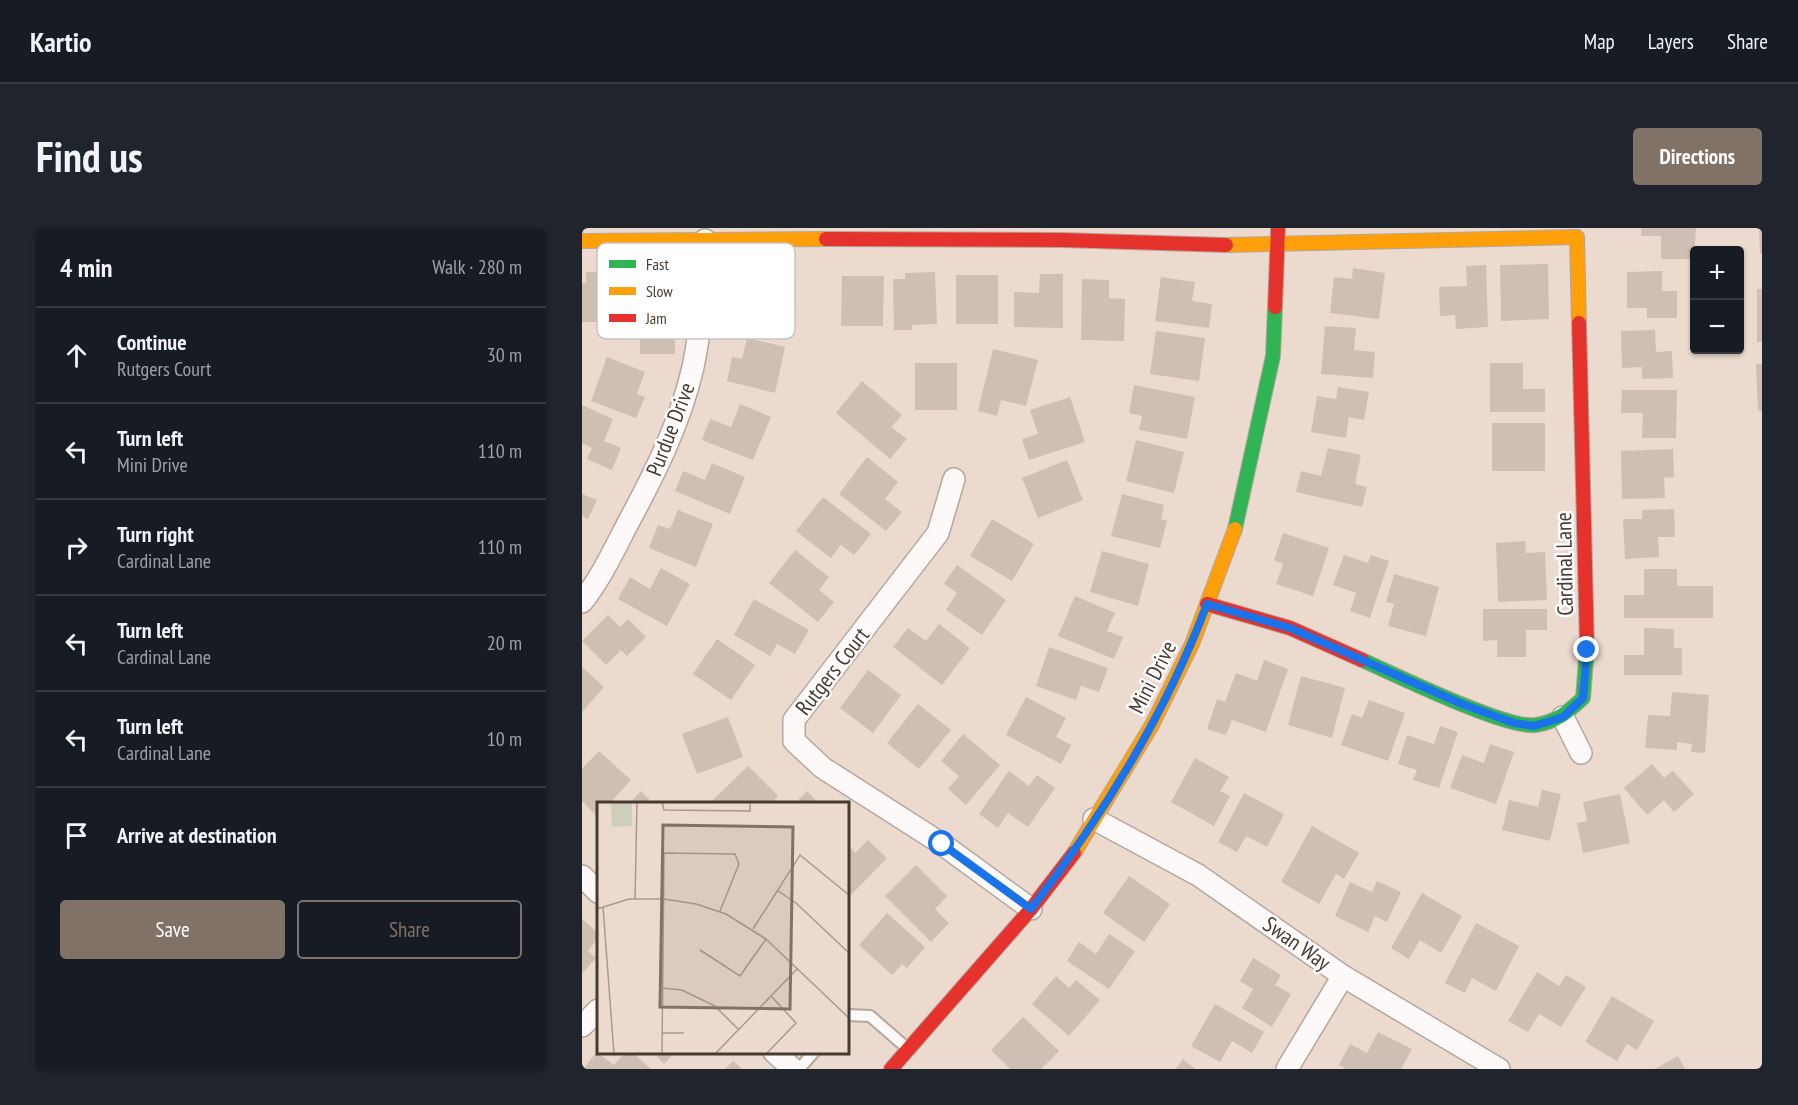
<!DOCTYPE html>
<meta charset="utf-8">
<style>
body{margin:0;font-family:"PT Sans Narrow",sans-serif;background:#20242c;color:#f1f3f6}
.controls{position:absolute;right:18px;top:18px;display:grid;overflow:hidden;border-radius:6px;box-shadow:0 2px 4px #0004}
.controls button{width:54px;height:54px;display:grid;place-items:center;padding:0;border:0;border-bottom:2px solid #363941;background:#171b24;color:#f1f3f6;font:30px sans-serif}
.stop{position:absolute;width:18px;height:18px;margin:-14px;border:4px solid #1a73e8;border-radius:50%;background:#fff}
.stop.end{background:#1a73e8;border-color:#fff;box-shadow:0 2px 6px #0008}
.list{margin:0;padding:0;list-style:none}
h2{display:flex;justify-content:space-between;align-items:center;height:78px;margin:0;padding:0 24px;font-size:26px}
h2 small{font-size:20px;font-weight:400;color:#9ea1a6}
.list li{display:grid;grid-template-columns:39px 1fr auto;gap:18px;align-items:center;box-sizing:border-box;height:96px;padding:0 24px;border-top:2px solid #363941}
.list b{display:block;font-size:22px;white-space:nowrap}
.list p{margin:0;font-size:20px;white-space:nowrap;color:#9ea1a6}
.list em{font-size:20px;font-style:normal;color:#9ea1a6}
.actions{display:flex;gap:12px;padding:18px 24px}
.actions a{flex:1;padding:14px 0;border:2px solid #807267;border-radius:6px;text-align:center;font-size:21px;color:#807267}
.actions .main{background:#807267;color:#fff}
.icon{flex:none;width:33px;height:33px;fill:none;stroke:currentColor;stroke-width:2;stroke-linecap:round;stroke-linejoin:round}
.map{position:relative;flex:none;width:1180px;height:841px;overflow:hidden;border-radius:6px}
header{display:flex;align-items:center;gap:36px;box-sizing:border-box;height:84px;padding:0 30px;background:#171b24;border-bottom:2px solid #363941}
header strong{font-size:28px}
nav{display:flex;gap:33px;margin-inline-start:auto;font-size:21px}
.intro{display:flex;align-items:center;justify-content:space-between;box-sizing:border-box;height:144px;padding:0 36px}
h1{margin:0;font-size:42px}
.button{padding:15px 27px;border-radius:6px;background:#807267;color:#fff;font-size:21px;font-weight:700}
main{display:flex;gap:36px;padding:0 36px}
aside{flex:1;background:#171b24;border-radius:6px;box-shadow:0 2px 4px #0004}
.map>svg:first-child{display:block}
.building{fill:#cfbfb3}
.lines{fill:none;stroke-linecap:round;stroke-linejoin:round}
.lane-casing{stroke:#b4a79d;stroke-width:14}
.street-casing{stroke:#b4a79d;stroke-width:24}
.fast-casing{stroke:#b4a79d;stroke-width:16}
.slow-casing{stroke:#b4a79d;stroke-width:16}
.jam-casing{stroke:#b4a79d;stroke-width:16}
.lane{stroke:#fcf9f8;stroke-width:10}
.street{stroke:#fcf9f8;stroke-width:21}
.fast{stroke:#30b455;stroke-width:14}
.slow{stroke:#ff9f0a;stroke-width:14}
.jam{stroke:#e5322d;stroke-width:14}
.route{stroke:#1a73e8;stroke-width:8}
.labels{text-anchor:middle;stroke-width:5;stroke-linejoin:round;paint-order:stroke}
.street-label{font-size:22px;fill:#473a30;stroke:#fff}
.inset-road{fill:none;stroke:#a99a8e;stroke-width:1.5}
.view{fill:#807267;fill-opacity:0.15;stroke:#807267;stroke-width:3}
.inset-edge{fill:none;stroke:#473a30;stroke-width:3}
.key{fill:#fff;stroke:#c8c4c1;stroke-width:1.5}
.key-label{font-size:16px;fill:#473a30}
</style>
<header>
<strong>Kartio</strong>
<nav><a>Map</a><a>Layers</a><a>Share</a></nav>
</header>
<div class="intro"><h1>Find us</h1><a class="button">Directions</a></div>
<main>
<aside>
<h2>4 min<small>Walk · 280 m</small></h2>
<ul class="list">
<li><svg class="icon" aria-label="ahead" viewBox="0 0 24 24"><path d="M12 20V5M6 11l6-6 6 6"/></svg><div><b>Continue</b><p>Rutgers Court</p></div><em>30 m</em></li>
<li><svg class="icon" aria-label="left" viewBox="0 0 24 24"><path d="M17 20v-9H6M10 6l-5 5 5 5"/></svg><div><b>Turn left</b><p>Mini Drive</p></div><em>110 m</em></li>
<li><svg class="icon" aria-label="right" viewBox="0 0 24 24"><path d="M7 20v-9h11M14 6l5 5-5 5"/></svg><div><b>Turn right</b><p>Cardinal Lane</p></div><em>110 m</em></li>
<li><svg class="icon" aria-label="left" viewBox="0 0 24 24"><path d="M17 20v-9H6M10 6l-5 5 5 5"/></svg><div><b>Turn left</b><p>Cardinal Lane</p></div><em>20 m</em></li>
<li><svg class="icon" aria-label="left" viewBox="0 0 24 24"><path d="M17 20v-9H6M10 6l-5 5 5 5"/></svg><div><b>Turn left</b><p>Cardinal Lane</p></div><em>10 m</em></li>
<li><svg class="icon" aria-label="arrive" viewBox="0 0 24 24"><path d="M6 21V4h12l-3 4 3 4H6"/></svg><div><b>Arrive at destination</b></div></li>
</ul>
<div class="actions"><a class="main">Save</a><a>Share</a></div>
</aside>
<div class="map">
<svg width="1180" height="841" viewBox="0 0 1180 841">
<rect width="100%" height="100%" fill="#ebdacd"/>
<g class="building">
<path d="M1059,0H1114L1112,31H1079V8H1059Z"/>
<path d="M1177,0H1180V26H1178Z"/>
<path d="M966,36L967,91L919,93L918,37Z"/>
<path d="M904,37L906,99L874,101L873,87L858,88L857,59L885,58L884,38Z"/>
<path d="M771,40L803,45L797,91L748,85L752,49L770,51Z"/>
<path d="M1080,43V63H1095V90H1065V80H1045V44Z"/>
<path d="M4,44H31V94H0V55H4Z"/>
<path d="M353,44L355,96L330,97V102H312L311,51H323V45Z"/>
<path d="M458,46H481V100L432,99V64L457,65Z"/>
<rect x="374" y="47" width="42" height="49"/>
<path d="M260,48H302L301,98H259Z"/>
<path d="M579,49L613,54L610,73L630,76L627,100L573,93Z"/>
<path d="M179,51H214L213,92L155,91L156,71H178Z"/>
<path d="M500,51L527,52V70L543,71L542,113L499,112Z"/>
<rect x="1175" y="61" width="5" height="53"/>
<path d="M743,98L774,100L772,122L793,124L791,150L739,146Z"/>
<path d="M1073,102L1074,124L1090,123L1091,150L1060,151V139L1040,140L1039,103Z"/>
<path d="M574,103L623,110L617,153L568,146Z"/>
<path d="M58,108L93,109V126H58Z"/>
<path d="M165,110L203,119L193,165L145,153L150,129L160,131Z"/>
<path d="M411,121L456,132L444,178L419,172L415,188L396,183Z"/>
<path d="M25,129L63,144L55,166L63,169L54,190L9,173Z"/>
<rect x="333" y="135" width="42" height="47"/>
<path d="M908,135H941V161H963V184H908Z"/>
<path d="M1174,136H1180V183H1176Z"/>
<path d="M280,153L320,187L309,199L325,211L308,231L254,185Z"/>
<path d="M552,157L613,169L605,211L557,202L560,188L547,185Z"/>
<path d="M756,159L787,164L782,192L767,189L764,210L729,204L735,168L754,171Z"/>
<path d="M1040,162H1095L1094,210H1060L1061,185H1039Z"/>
<path d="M488,169L503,214L447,232L440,211L456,206L448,182Z"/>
<path d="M158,176L189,189L171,232L120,212L128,191L149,199Z"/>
<path d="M0,177L31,191L22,213L39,220L30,242L5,231L10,220L0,215Z"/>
<rect x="910" y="195" width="53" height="48"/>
<path d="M554,212L602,224L592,265L544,253Z"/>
<path d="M746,220L779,227L773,256L785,259L780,279L714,264L719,243L739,248Z"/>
<path d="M1091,221L1092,249L1082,250L1083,270L1040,271L1039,223Z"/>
<path d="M285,229L316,254L303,271L320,284L304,303L257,266Z"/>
<path d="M485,232L501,272L456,290L440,250Z"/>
<path d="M130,235L163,249L148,286L93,263L101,243L123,252Z"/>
<path d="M0,266L15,272L6,291L0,288Z"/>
<path d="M540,266L582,277L579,291L585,293L578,320L529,308Z"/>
<path d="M241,269L289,306L272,327L259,317L249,330L214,303Z"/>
<path d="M1092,281L1093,309H1076L1077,329L1043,331L1041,291H1060V282Z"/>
<path d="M96,282L131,296L114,339L67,320L76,297L88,301Z"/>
<path d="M410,291L452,316L430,353L388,328Z"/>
<path d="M701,305L747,320L731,368L694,356L701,336L692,332Z"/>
<path d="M943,313L944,325L963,324L965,372L916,374L914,315Z"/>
<path d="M213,322L247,349L237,362L252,374L236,394L187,355Z"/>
<path d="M520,323L567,336L556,378L508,364Z"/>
<path d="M762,327L786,335L789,327L807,333L788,390L768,383L774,365L751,357Z"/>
<path d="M375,337L424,372L400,407L364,382L375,365L362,356Z"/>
<path d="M79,340L108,356L85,398L36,371L48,349L68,361Z"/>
<path d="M1062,341H1095V358H1131V390H1042V367H1062Z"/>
<path d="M812,346L857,359L844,408L806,398L812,376L804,374Z"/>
<path d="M493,368L533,385L525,403L541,409L532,431L476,408Z"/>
<path d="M172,371L227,402L213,426L195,416L188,428L152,407Z"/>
<path d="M901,381H965V402H944V429H915V412L901,413Z"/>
<path d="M26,387L38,399L46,391L64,409L45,428L39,422L24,437L0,413Z"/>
<path d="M357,396L388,420L360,457L311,419L326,400L344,413Z"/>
<path d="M1062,400L1092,401V420H1100V447H1042V427H1062Z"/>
<path d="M135,411L173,437L149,472L111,446Z"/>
<path d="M467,419L526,440L517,464L499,458L494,472L454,458Z"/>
<path d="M682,432L706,441L684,504L650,492L644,507L625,501L635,471L643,474L654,445L675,453Z"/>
<path d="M0,439L22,459L0,484Z"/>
<path d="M286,442L319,467L291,505L258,480Z"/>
<path d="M719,448L763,460L750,510L706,497Z"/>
<path d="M1090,464L1127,467L1123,525L1109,524L1110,516L1095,514V522L1063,520L1066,487L1088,488Z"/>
<path d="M444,469L484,490L474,509L489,517L479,536L424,507Z"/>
<path d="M787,472L823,485L806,533L759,517L770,486L780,490Z"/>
<path d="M336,476L369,502L337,541L305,515Z"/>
<path d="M146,489L161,529L115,546L100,506Z"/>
<path d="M858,498L876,504L857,560L831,552L835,542L816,536L825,507L852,516Z"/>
<path d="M381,506L418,537L384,577L366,561L377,548L359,533Z"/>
<path d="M908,516L932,524L914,576L868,560L880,527L902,535Z"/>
<path d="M17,523L49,552L27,576H16L15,588L0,573V541Z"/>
<path d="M613,530L647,549L638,563L648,568L632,598L589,574Z"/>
<path d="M1070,536L1082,550L1091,543L1112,566L1092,584L1082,572L1065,587L1042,560Z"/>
<path d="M166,538L196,568L189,576H135L131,572Z"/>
<path d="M427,543L447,558L455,547L473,560L446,599L426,585L416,600L397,586Z"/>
<path d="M960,562L979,566L968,613L920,602L927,572L956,579Z"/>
<path d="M59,563L72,576H47Z"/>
<path d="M225,563L237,576H212Z"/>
<path d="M662,565L702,586L685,619L664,608L655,624L636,614Z"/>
<path d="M1038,566L1048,615L1001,625L995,595L1005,593L1001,574Z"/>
<path d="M730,598L777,625L762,651L754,646L737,676L699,654Z"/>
<path d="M286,612L305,630L268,668L266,617L273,625Z"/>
<path d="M334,637L365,668L353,681L367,695L349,714L303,668Z"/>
<path d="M547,648L588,676L562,714L521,685Z"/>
<path d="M795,653L819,664L805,694L793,688L786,704L753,688L768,654L790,664Z"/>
<path d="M840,665L880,688L859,725L838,712L827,731L809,720Z"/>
<path d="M305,685L343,719L325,740L320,736L310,747L277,717Z"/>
<path d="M0,691L16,705V710L6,723L14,730L0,746Z"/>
<path d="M894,695L937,718L914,763L890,750L883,765L863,755Z"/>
<path d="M527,706L553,723L527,761L485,733L497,714L514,726Z"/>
<path d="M671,730L699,747L693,757L709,766L690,799L660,780L671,761L658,753Z"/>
<path d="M955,744L977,758L984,747L1004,759L979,799L957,786L946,804L926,793Z"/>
<path d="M474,748L487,760L494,752L518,772L487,808L450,776Z"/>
<path d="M1030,768L1072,793L1055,822L1045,816L1035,833L1003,814Z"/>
<path d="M633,776L682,804L670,825L650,813L638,834L609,818Z"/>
<path d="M441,789L477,823L459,841H428L409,822Z"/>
<path d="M796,804L830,821L819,841H764L757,837L768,816L785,825Z"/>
<path d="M15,824L32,837L43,824H50L69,841H1Z"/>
<path d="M71,824H93L82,836Z"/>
<path d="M1096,828L1103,841H1073Z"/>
<path d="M601,831L613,841H594Z"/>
<path d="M151,833L160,841H143Z"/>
</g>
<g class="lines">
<defs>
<g id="lane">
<path d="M266,787L288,788L326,821"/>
<path d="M217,841L232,824"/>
</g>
<g id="street">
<path d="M372,251L356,305L212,492V513L241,540L360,616L449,681"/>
<path d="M0,374C19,350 32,322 46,295C72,247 99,193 111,139C120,97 122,55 123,12"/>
<path d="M981,489L999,525"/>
<path d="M512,591L616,647L761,748L917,841"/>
<path d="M0,648L16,664"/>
<path d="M0,798L16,782"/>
<path d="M192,824L211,841"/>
<path d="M705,841L761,748"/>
</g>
<g id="fast">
<path d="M653,301L691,128L693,79"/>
<path d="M780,432C812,446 926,502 954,497C974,494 986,484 1001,470L1005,419"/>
</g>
<g id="slow">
<path d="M0,13L244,11"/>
<path d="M644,17L995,9L997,95"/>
<path d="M492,625L570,497L610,416L653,301"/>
</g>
<g id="jam">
<path d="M244,11L480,12L644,17"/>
<path d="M693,79L696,0"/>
<path d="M997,95L1005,419"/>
<path d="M625,376L708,400L780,432"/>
<path d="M309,841L449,681L492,625"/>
</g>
</defs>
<use href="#lane" class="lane-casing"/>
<use href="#street" class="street-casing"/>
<use href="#fast" class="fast-casing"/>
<use href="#slow" class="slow-casing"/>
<use href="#jam" class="jam-casing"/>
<use href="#lane" class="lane"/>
<use href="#street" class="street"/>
<use href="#fast" class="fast"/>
<use href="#slow" class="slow"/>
<use href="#jam" class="jam"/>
</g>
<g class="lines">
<path class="route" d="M360,616L449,681C520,589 584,485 625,376L708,400L880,476L932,495L952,498L981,489L1001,470L1005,422"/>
</g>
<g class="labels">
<g class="street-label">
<text transform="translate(88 201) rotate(-69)" y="8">Purdue Drive</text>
<text transform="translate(982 336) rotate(-91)" y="8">Cardinal Lane</text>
<text transform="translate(250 443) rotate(-52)" y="8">Rutgers Court</text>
<text transform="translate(570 449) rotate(-63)" y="8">Mini Drive</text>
<text transform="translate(715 715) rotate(35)" y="8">Swan Way</text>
</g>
</g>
<g transform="translate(15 574)">
<rect width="252" height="252" fill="#ebdacd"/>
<path d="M14,0H35V24L15,25Z" fill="#cdcfba"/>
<path class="inset-road" d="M65,0L67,8L153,9V0M181,89L199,101L252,151M38,97L40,0M6,105L17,252M0,107L32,97H67L99,102L129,112L169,137L252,216M156,127L203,53L252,93M103,148L143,174L169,137M65,186L85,188L118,204L142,228M65,231H87M65,252L67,51L138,52L142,62L123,109M118,252L201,166M169,252L199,221L175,195"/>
<path class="view" d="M66,23L196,25L193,207L63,205Z"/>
<rect width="252" height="252" class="inset-edge"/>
</g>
<rect x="15" y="15" width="198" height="96" rx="9" class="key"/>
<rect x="27" y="32" width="27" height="8" fill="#30b455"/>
<rect x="27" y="59" width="27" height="8" fill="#ff9f0a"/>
<rect x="27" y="86" width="27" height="8" fill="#e5322d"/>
<g class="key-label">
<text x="64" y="42">Fast</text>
<text x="64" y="69">Slow</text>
<text x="64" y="96">Jam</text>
</g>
</svg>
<div class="controls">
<button>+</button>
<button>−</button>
</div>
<div class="stop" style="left:360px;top:616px"></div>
<div class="stop end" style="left:1005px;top:422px"></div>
</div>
</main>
